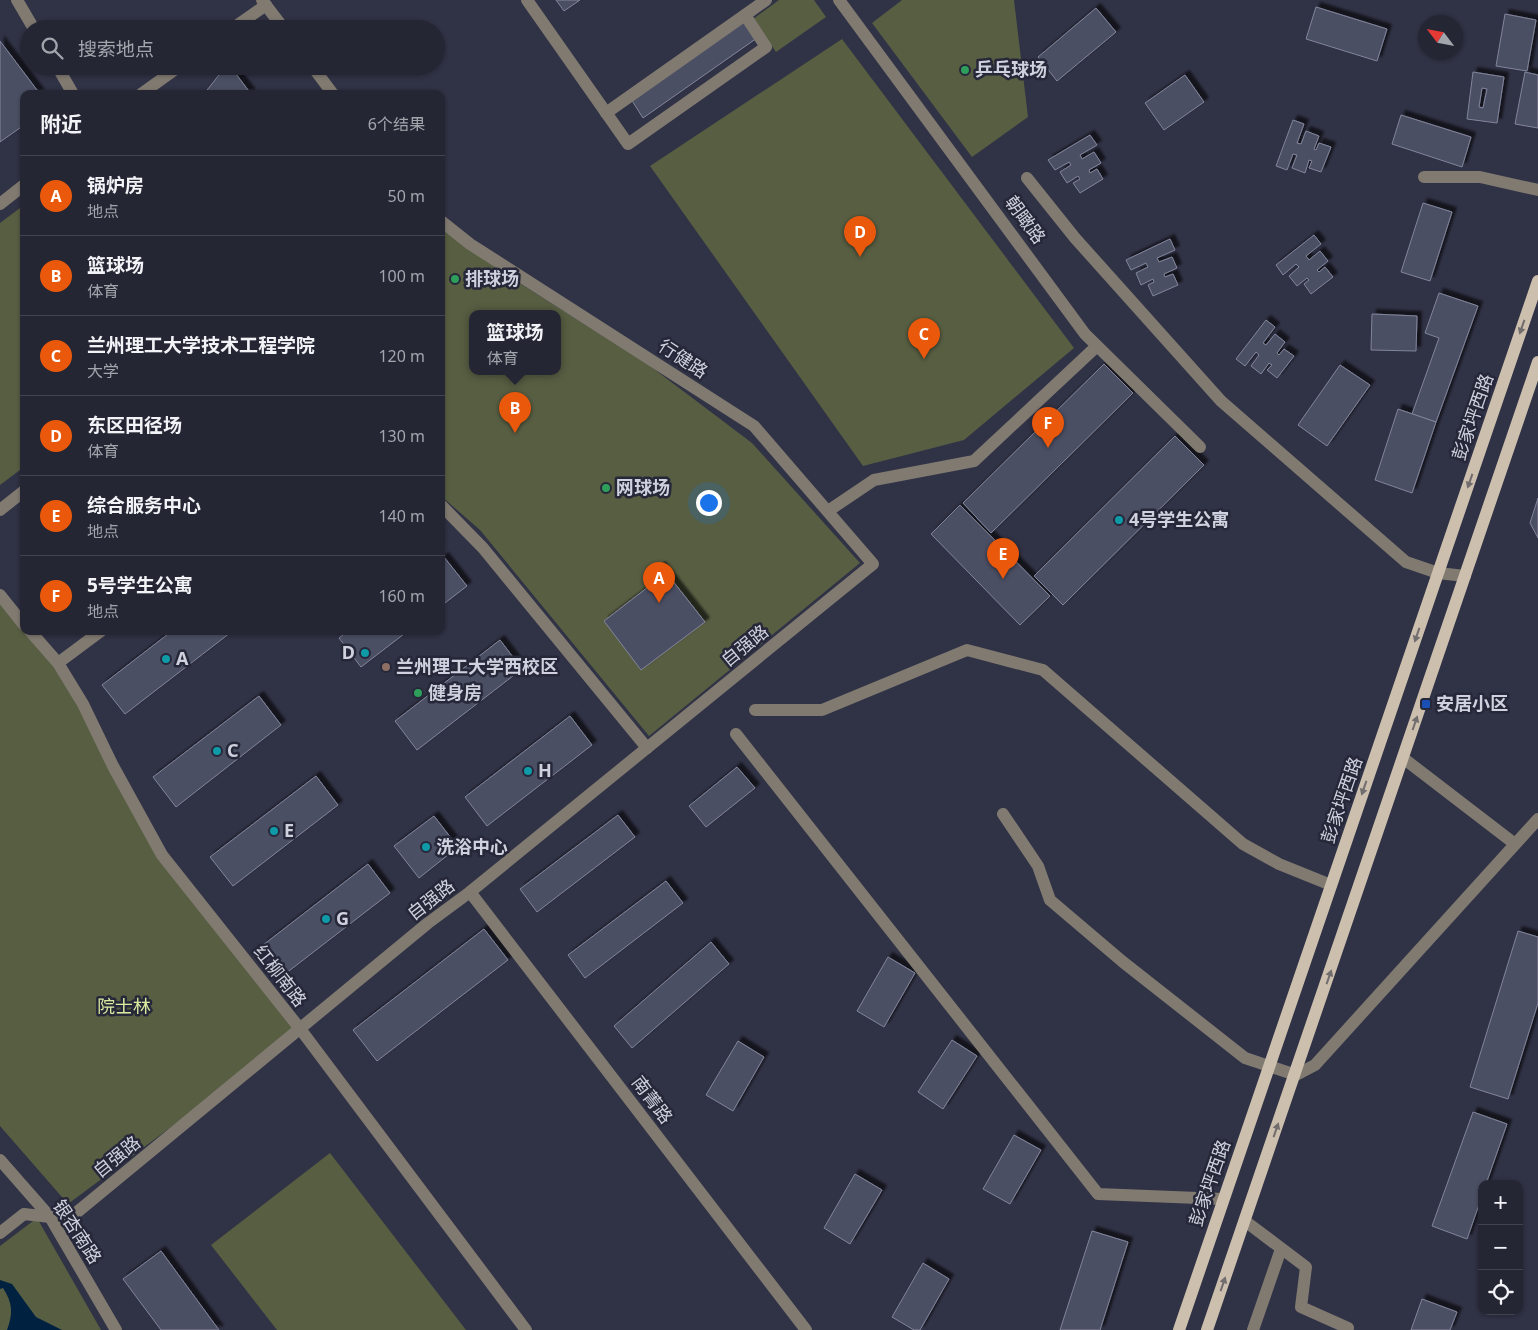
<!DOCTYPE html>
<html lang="zh">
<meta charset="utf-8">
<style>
body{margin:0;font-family:"Noto Sans","Noto Sans SC",sans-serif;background:#303240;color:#f1f3f6}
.controls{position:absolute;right:15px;bottom:15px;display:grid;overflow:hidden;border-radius:10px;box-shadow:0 1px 4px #0004}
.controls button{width:45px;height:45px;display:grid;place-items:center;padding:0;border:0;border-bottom:1px solid #41434f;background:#242634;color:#f1f3f6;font:25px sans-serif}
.compass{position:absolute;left:1418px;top:15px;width:45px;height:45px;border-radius:50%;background:#242634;box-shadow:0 1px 4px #0004;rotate:302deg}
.you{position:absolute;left:708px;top:502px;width:18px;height:18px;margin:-12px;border:4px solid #fff;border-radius:50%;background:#1a73e8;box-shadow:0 0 0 8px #1a73e833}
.badge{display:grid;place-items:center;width:32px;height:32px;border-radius:50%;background:#ea580c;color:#fff;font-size:16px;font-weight:700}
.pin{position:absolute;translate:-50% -41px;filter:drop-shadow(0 1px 2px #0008)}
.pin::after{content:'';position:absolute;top:26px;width:18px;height:15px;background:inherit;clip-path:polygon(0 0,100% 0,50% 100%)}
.popup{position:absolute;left:469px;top:310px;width:92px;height:65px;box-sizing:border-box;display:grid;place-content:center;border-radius:10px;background:#242634;filter:drop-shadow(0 1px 4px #0005);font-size:16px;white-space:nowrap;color:#a3a5ac}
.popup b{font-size:19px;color:#f1f3f6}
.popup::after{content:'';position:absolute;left:50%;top:100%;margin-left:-10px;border:10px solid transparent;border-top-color:#242634}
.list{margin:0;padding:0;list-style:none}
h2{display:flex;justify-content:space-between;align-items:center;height:65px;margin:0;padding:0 20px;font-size:21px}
h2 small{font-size:16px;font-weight:400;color:#a3a5ac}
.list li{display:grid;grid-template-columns:32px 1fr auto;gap:15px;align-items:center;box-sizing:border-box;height:80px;padding:0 20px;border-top:1px solid #41434f}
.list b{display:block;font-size:19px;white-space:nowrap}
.list p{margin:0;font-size:16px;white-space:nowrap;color:#a3a5ac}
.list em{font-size:16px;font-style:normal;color:#a3a5ac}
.icon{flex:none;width:28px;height:28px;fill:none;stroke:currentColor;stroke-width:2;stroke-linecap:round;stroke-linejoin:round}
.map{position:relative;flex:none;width:1538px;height:1330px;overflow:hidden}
.search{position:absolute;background:#242634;box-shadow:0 1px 4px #0004;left:20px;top:20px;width:425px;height:55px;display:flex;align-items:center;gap:12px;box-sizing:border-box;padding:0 18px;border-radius:28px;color:#a3a5ac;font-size:19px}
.panel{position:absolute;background:#242634;box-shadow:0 1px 4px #0004;left:20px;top:90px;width:425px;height:545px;border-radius:10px}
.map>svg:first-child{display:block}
.green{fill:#575e42;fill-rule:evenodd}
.water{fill:#012141}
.building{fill:#4c4f63;stroke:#82859c;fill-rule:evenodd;filter:url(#shadow)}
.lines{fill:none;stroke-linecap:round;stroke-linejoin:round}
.minor{stroke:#807a71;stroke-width:12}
.major{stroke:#ccbfad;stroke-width:12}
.oneway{fill:#716c6e}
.leisure-dot{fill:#2e9e5b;stroke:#26283a;stroke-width:2}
.culture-dot{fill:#0f9aa8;stroke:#26283a;stroke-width:2}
.education-dot{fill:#8d6e63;stroke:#26283a;stroke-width:2}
.transit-dot{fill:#1a4fb4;stroke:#26283a;stroke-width:2}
.labels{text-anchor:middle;stroke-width:5;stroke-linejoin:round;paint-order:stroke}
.poi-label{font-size:18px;font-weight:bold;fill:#cfd1de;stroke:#26283a;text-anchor:start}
.street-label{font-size:18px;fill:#cfd1de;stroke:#26283a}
.park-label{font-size:18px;fill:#d9eb9e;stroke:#26283a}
</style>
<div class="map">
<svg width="1538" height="1330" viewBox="0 0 1538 1330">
<defs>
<filter id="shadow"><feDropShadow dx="4.5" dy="-4.5" stdDeviation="1" flood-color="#0009"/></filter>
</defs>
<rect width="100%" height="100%" fill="#303245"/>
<g class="green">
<path d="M779,0H814L826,17L776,52L753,19Z"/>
<path d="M902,0H1014L1028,117L972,157L872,23Z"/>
<path d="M842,39L1074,348L964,440L863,466L650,166Z"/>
<path d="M24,205V467L0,485V223Z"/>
<path d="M441,229L513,279L650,366L752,443L860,563L649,736L480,530L441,496ZM472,314H558V372H472Z"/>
<path d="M0,595L24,625V631H30L58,663L158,849L301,1030L68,1204L0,1126Z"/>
<path d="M330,1153L466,1330H277L211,1245Z"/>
<path d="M37,1218L101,1330H0V1246Z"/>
</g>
<path class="water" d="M0,1280L12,1284L36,1317L62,1330H7C13,1314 13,1303 3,1288L0,1289Z"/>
<g class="building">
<path d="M556,0H580L564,11Z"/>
<path d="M1316,7L1387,29L1377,61L1306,39Z"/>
<path d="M1096,8L1116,32L1057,81L1038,57Z"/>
<path d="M1505,14L1536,20L1527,71L1496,66Z"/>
<path d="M743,19L757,38L643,118L631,99Z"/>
<path d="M0,41L40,94H24V125L0,142Z"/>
<path d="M226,66H230L251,94H204Z"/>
<path d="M1473,72L1504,77L1497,123L1467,119ZM1482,88L1487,89L1483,108L1479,107Z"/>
<path d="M1525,72L1538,75V128L1515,124Z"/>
<path d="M1185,75L1204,102L1164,130L1145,103Z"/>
<path d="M1401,115L1471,137L1462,167L1392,144Z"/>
<path d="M1293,120L1304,124L1297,143L1301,144L1306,131L1319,136L1314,149L1316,150L1319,143L1331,147L1321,172L1309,168L1312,161L1309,160L1305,173L1292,168L1297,155L1293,154L1287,170L1276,166Z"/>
<path d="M1090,135L1097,145L1080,155L1082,159L1094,152L1101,163L1089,170L1090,173L1097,169L1103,179L1080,193L1073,183L1080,179L1078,176L1067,183L1060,172L1071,165L1069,162L1055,170L1048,160Z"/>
<path d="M1423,203L1452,212L1430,281L1401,272Z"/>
<path d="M1314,235L1321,244L1306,256L1309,260L1320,251L1328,261L1317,270L1319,272L1325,267L1333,277L1311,294L1304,284L1309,280L1307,278L1297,286L1289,276L1299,267L1296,264L1283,275L1276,265Z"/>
<path d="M1170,239L1175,250L1157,258L1159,262L1172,257L1177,268L1164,274L1165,277L1173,274L1178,285L1153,296L1148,285L1154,282L1153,279L1141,285L1136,273L1148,267L1146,263L1131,270L1126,260Z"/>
<path d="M1439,293L1478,306L1436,422L1412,414L1439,338L1425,333Z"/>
<path d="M1372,314L1417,316L1416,351L1371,350Z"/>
<path d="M1266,320L1275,327L1263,343L1266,345L1275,334L1285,342L1277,353L1279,355L1284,349L1294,356L1277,378L1267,370L1272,365L1269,363L1261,374L1251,366L1259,355L1256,352L1245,366L1236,359Z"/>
<path d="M1104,364L1133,393L991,533L963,503Z"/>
<path d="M1340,365L1370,385L1327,446L1298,425Z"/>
<path d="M1398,409L1436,422L1412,493L1375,480Z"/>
<path d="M1175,436L1204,465L1063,605L1034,576Z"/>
<path d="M1538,498V538L1530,523Z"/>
<path d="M960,505L1050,596L1020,625L931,534Z"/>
<path d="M444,557L467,586L441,606V559Z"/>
<path d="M661,566L705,622L641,670L604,621L652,584L646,577Z"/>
<path d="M172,631H228L230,633L125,714L102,685Z"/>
<path d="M348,631H408L361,667L339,638Z"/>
<path d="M500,640L522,669L417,750L395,721Z"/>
<path d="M259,696L281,725L176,807L153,777Z"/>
<path d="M570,716L592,745L487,826L465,797Z"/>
<path d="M737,767L755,788L706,827L689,806Z"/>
<path d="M316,776L338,805L233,886L210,857Z"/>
<path d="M618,815L635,837L537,912L520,889Z"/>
<path d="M434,816L458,847L419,878L394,846Z"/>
<path d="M368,864L390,893L285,974L263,945Z"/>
<path d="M666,881L683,903L585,978L568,955Z"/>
<path d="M484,929L508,960L377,1061L353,1030Z"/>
<path d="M1518,931L1538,937V1003L1508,1099L1470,1087Z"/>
<path d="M711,942L729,964L632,1048L614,1026Z"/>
<path d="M888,957L915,973L884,1027L857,1011Z"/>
<path d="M952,1040L977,1056L943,1109L918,1092Z"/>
<path d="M738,1041L764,1057L733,1111L706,1095Z"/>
<path d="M1473,1112L1507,1124L1486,1184H1482V1196L1467,1239L1432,1226Z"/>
<path d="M1014,1135L1041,1150L1010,1204L983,1189Z"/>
<path d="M855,1174L882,1190L850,1244L824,1228Z"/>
<path d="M1092,1231L1128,1242L1100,1330H1060Z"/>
<path d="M161,1251L219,1330H161L123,1279Z"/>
<path d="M923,1263L949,1279L920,1330H914L892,1317Z"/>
<path d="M1422,1299L1457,1312L1450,1330H1411Z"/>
</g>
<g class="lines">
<g class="minor">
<path d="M17,0L34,29"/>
<path d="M262,0L284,29"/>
<path d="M527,0L628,144L766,47L745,15L766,0"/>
<path d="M839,0L1085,334L1200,447"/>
<path d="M232,29L266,5"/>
<path d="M57,66L73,94"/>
<path d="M312,66L333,94"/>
<path d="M141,94L180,66"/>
<path d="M606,113L745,15"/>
<path d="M1424,177H1480L1538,190"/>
<path d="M1027,178L1075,238L1221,401L1406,562L1438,573L1465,576"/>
<path d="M0,204L24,185"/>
<path d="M441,505L483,548L647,748"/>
<path d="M0,510L24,491"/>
<path d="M828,511L874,480L974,461L1097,346"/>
<path d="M0,595L24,625"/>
<path d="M30,631L58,663L83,704L113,766L162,855L301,1030L526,1330"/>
<path d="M58,663L101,631"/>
<path d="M755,710H822L967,650L1043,670L1243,844L1279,864L1331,885"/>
<path d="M736,734L1098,1194L1223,1199"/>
<path d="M1403,758L1515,844"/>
<path d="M1003,814L1038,866L1050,900L1123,962L1245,1058L1296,1075L1315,1065L1538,819"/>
<path d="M470,892L806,1330"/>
<path d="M0,1160L50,1217L116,1330"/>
<path d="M1245,1221L1306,1267L1301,1307L1348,1328L1347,1330"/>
<path d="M0,1233L24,1214L50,1217L76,1213L428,923L470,892L873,564L754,426L470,244L441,221"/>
<path d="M1253,1330L1281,1249"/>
</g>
<g class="major">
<path d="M1179,1330L1538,281"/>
<path d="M1207,1330L1538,362"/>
</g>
</g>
<defs><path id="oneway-solid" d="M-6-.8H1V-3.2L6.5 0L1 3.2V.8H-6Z" transform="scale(1.25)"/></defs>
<g class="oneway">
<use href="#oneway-solid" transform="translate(1522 327) rotate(109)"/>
<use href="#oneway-solid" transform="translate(1470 481) rotate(109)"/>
<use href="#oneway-solid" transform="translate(1417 635) rotate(109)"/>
<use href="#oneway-solid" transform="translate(1415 723) rotate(-71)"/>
<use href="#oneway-solid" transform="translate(1364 788) rotate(109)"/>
<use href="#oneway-solid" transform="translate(1329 977) rotate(-71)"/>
<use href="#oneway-solid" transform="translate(1276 1130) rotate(-71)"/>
<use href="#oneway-solid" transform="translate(1223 1284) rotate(-71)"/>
</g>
<g class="leisure-dot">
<circle cx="965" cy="70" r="5"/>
<circle cx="455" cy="279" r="5"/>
<circle cx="606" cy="488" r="5"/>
<circle cx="418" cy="693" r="5"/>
</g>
<g class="culture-dot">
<circle cx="1119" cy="520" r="5"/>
<circle cx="365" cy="653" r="5"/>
<circle cx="166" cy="659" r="5"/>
<circle cx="217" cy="751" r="5"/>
<circle cx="528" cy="771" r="5"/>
<circle cx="274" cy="831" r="5"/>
<circle cx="426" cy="847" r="5"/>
<circle cx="326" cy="919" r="5"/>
</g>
<circle class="education-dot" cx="386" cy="667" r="5"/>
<rect class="transit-dot" x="1421" y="699" width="10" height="10" rx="2.5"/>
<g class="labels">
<g class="poi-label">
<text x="975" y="76">乒乓球场</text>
<text x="465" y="285">排球场</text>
<text x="616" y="494">网球场</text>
<text x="1129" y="526">4号学生公寓</text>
<text x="355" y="659" text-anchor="end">D</text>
<text x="176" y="665">A</text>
<text x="396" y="673">兰州理工大学西校区</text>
<text x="428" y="699">健身房</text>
<text x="1436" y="710">安居小区</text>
<text x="227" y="757">C</text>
<text x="538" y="777">H</text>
<text x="284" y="837">E</text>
<text x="436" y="853">洗浴中心</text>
<text x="336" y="925">G</text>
</g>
<g class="street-label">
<text transform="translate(1025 220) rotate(54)" y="6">朝瞰路</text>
<text transform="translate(683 359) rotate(33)" y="6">行健路</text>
<text transform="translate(1473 417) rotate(-71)" y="6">彭家坪西路</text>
<text transform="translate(745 646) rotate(-39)" y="6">自强路</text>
<text transform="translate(1342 800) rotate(-71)" y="6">彭家坪西路</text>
<text transform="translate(431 900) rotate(-38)" y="6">自强路</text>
<text transform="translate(280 976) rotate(52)" y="6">红柳南路</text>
<text transform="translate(652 1100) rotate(53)" y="6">南菁路</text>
<text transform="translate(117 1157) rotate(-39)" y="6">自强路</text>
<text transform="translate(1210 1183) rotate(-71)" y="6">彭家坪西路</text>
<text transform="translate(77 1232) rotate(57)" y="6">银杏南路</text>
</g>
<g class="park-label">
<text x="124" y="1013">院士林</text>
</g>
</g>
</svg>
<div class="controls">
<button>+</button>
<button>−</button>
<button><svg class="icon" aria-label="locate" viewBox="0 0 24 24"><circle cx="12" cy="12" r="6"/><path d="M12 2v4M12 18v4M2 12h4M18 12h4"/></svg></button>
</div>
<svg class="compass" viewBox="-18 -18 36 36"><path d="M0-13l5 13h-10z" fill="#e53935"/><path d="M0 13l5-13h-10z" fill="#a3a5ac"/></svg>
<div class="you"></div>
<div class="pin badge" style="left:659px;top:603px">A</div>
<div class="pin badge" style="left:515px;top:433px">B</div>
<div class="popup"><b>篮球场</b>体育</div>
<div class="pin badge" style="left:924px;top:359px">C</div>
<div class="pin badge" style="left:860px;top:257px">D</div>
<div class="pin badge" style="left:1003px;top:579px">E</div>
<div class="pin badge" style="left:1048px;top:448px">F</div>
<div class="search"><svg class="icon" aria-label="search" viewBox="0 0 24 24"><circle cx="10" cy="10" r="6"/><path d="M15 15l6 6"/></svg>搜索地点</div>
<section class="panel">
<h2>附近<small>6个结果</small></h2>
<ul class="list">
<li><span class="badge">A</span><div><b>锅炉房</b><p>地点</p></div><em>50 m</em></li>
<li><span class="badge">B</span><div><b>篮球场</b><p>体育</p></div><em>100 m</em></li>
<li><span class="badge">C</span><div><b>兰州理工大学技术工程学院</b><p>大学</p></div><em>120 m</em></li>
<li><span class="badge">D</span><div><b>东区田径场</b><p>体育</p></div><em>130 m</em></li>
<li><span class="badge">E</span><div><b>综合服务中心</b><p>地点</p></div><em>140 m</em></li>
<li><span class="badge">F</span><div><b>5号学生公寓</b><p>地点</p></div><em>160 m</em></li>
</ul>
</section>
</div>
